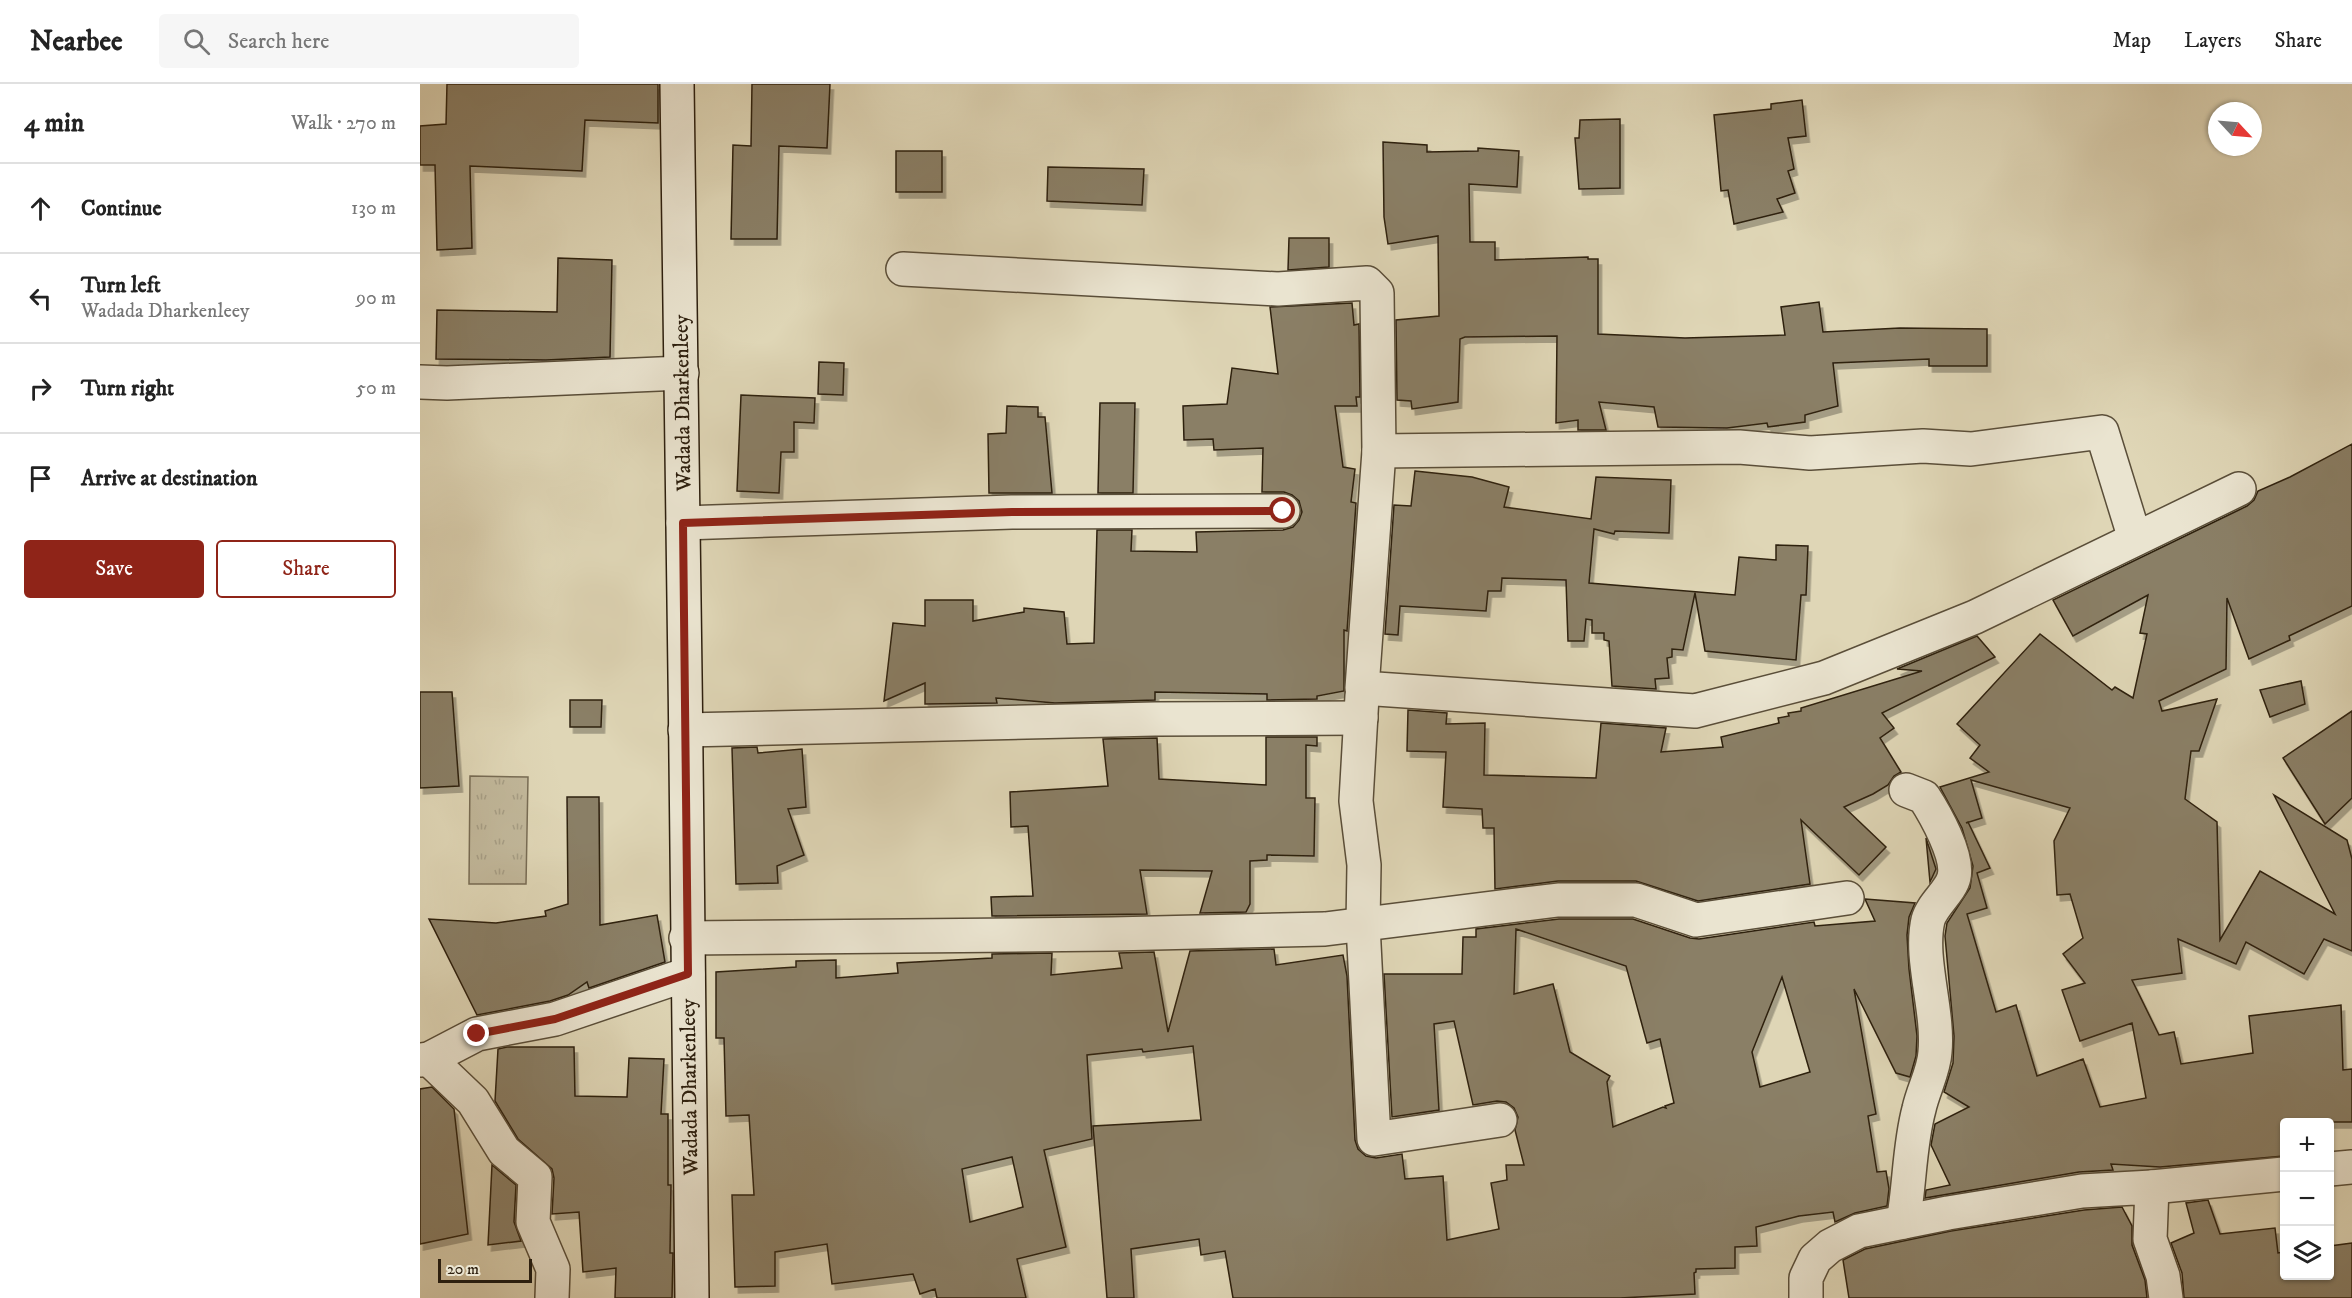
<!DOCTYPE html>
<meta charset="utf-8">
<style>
body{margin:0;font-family:"IM FELL DW Pica",serif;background:#f6f6f6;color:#222}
.controls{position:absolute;right:18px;bottom:18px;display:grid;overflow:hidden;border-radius:6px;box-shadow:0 2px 4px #0004}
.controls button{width:54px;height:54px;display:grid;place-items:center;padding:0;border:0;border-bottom:2px solid #e0e0e0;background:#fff;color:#222;font:30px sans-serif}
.compass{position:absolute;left:1788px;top:18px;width:54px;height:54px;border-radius:50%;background:#fff;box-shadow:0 2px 4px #0004;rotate:116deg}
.scale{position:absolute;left:18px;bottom:15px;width:94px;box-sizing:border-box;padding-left:6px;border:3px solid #2e200f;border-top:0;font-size:16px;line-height:21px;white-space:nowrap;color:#2e200f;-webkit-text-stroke:4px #eae4d0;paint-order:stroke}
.stop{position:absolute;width:18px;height:18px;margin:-14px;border:4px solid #8f2418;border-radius:50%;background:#fff}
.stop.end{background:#8f2418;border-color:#fff;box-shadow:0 2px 6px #0008}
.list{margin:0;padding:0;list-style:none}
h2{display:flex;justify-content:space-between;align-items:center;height:78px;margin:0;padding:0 24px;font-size:26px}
h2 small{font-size:20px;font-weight:400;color:#767676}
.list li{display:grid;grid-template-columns:39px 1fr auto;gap:18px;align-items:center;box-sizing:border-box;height:90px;padding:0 24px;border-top:2px solid #e0e0e0}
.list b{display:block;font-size:22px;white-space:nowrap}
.list p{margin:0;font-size:20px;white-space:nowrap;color:#767676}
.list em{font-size:20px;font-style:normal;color:#767676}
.actions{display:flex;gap:12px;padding:18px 24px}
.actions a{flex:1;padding:14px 0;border:2px solid #8f2418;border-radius:6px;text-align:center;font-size:21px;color:#8f2418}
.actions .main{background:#8f2418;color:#fff}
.icon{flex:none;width:33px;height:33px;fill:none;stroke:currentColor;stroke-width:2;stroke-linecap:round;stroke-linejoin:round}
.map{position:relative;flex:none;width:1932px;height:1214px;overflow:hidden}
header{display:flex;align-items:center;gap:36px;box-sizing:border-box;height:84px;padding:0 30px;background:#fff;border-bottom:2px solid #e0e0e0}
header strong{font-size:28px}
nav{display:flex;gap:33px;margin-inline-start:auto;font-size:21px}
.search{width:420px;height:54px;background:#f6f6f6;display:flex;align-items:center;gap:15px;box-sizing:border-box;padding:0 21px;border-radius:6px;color:#767676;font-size:22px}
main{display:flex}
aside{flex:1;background:#fff}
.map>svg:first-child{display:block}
.grass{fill:url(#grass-tufts);stroke:#786c54;stroke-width:1.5}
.building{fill:#8a7f66;stroke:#2e200f;stroke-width:1.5;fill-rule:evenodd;filter:url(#shadow)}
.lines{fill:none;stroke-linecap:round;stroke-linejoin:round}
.minor-casing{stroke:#5a4e39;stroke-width:36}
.secondary-casing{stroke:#2e200f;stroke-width:36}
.minor{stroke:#eae4d0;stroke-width:33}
.secondary{stroke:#eae4d0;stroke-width:33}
.route{stroke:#8f2418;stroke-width:8}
.labels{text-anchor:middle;stroke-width:5;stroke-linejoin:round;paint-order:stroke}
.street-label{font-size:21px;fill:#2e200f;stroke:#eae4d0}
</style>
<header>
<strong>Nearbee</strong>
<div class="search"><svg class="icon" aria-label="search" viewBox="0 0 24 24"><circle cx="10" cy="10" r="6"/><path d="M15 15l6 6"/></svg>Search here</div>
<nav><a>Map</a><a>Layers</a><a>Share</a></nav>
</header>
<main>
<aside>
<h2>4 min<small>Walk · 270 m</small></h2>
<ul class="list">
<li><svg class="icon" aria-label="ahead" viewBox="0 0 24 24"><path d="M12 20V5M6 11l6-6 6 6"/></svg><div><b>Continue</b></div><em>130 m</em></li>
<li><svg class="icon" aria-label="left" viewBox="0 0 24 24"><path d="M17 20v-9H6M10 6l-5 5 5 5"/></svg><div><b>Turn left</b><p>Wadada Dharkenleey</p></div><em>90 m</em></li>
<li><svg class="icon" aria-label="right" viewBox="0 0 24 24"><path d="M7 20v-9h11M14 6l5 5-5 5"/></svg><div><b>Turn right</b></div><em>50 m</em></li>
<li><svg class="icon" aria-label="arrive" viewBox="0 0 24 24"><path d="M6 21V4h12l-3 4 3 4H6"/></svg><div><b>Arrive at destination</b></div></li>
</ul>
<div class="actions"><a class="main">Save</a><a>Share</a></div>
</aside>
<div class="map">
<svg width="1932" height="1214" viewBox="0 0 1932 1214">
<defs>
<pattern id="grass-tufts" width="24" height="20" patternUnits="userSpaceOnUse" patternTransform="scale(1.5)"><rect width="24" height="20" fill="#c1b79a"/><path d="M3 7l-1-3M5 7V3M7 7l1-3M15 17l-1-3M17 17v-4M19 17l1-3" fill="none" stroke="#a69d84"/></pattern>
<filter id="shadow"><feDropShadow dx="3.5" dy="6" stdDeviation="0" flood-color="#0004"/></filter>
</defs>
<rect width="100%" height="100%" fill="#dfd6b6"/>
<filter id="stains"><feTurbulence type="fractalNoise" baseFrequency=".00333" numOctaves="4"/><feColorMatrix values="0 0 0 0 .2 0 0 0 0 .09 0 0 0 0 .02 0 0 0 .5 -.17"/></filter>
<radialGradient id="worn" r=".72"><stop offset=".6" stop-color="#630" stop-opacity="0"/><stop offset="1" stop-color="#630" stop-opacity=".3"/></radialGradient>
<path class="grass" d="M50,692L108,693L106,800H49Z"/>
<g class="building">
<path d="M27,0H238V39L165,36L162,87L50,82L52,164L17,166L15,81H0V42L26,40Z"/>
<path d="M332,0H410L407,64L359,62L357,155H311L313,61L331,62Z"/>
<path d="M1382,16L1386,52L1368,54L1374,85L1368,87L1375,109L1357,115L1363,128L1314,140L1308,106L1301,107L1294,31L1351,25V20Z"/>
<path d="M1200,35V104L1159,105L1155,54H1159L1160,36Z"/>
<path d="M963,58L1007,61V68L1058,67V64L1099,67L1097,103L1049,100L1050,158H1075V176L1168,173V175H1178V250L1265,254L1365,251L1361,223L1399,218L1403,248L1480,244L1567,245V282H1509V275L1413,279L1418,322L1385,331V338L1348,343L1347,339L1307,344L1238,343L1234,323L1179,318L1186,346H1158V336L1136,339L1137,252L1045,253L1040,255L1038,318L992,325L991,317L977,316L976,236L1019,232L1018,152L968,160L964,133Z"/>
<rect x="476" y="67" width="46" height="41"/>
<path d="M628,83L724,85L722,121L627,117Z"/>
<path d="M869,154H909V183L868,186Z"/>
<path d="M138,174L192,176L190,273L126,276L16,275L17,226L137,228Z"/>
<path d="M932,219L934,241L939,240L940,313H936L937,322H915L923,383L935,385L931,418L936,419L927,547L924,546V607L897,612V615L847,616V610L735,608V616L635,619L576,614L577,619L505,620V599L464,617L473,539L505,542V516H553V537L604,528V524L644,528L647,560L674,559L677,446H712L711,467L777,468L776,448L863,446L873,443L879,436L882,428L879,417L872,411L864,408H842L843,364L794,366L793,355L764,356L763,322L807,320L812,284L858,290L850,223Z"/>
<path d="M399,278L424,279L423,311L398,310Z"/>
<path d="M321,311L395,314L394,339L374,338V368H361L359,409L317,407Z"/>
<path d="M680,319H715L713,409H678Z"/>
<path d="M587,322L618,323V333H625L632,409H569L568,350L586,349Z"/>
<path d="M1932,360V522L1869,552L1870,556L1829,575L1807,514L1806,585L1739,617L1742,627L1797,615L1779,667H1771L1765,715L1797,738L1800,856L1840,787L1915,830L1854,711L1927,756L1932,775V867L1904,855L1884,890L1826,858L1816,880L1758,855L1762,889L1712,896L1739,951L1754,948L1761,980L1833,969L1829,932L1921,921L1923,986L1932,985V1038H1864V1072L1740,1083L1691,1080L1693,1086L1659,1088L1505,1114L1506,1106L1530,1101L1511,1061L1515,1040L1549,1023L1524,1008L1533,979L1534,952L1525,852L1527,839L1550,804L1553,782L1542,744L1520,703L1569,688L1550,674L1560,661L1537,640L1620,550L1692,606L1695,603L1713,614L1727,550L1720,549L1728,511L1653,552L1633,516L1827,422L1834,416L1838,407L1870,393ZM1551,696L1650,724L1634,757L1637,811L1650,810L1663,854L1643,870L1665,899L1642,906L1660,957L1712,939L1726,1014L1680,1023L1663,975L1617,992L1596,921L1576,928L1547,830L1567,824L1557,789L1570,784L1548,738L1546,739L1562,734Z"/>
<path d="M995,387L1052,393L1089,403L1084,423L1171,435L1176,393L1251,396L1249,449L1195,447L1194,450L1174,445L1169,499L1315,511L1319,473L1356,476V461L1388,462L1386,511H1381L1376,576L1285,567L1275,509L1263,566L1252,565V573L1247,574L1249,594L1235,595L1236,605L1192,602L1189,557L1184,556V549H1172V536L1166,535L1164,557H1148L1146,496L1082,494L1081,507H1068L1066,527L980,522L978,551L965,550L974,421L991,422Z"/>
<path d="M1557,552L1575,573L1462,629L1474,644L1460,654L1481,688L1474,692L1468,701L1453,710L1424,723L1466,763L1439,791L1381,736L1390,800L1278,817L1216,797H1138L1075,805L1074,744H1063L1062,725L1023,723L1026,668L987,667L988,626L1027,629L1026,640L1065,639L1064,691L1176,694L1181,639L1246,644L1241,668L1303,663L1301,653L1359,639L1358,634L1369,632L1368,629L1381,627V624L1502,587L1477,585Z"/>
<path d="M1881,597L1885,620L1850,633L1840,606Z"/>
<path d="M0,608H32L39,702L0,704Z"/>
<path d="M150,616H182L181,643H150Z"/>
<path d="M1932,627V714L1905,740L1863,674Z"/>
<path d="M846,653H897V662L886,661V714H895L894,772L847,771V776L830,777V820L826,828L780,829L792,787L720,786L727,830L572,832L571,813L613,812L608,742L591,743L590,708L688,702L683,655L737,654L739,695L846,701Z"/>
<path d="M337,663L338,669L382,665L386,723L368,725L384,771L357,782L358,799L316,800L312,664Z"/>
<path d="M147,713H179L180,841L237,831L245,878L169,904L167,898L148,911L130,917L57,931L9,835L76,839L126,832L125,827L148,820Z"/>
<path d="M1506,754L1516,785L1510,798Z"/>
<path d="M1445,815L1495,819L1489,833L1487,851L1489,885L1497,952L1496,972L1490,993L1476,989L1434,905L1456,1030L1448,1032L1457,1088L1466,1087L1469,1105L1467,1122L1435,1129L1415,1138L1413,1128L1379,1132L1336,1143L1337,1162L1315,1163V1184L1276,1185V1188L1274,1189L1275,1210L1200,1214H813L805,1167L781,1171L779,1155L711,1165L714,1214H687L673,1042L781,1036L773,962L723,968L722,965L667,971L672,1055L624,1066L646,1163L597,1175L606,1214H517L515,1205L500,1210L493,1190L412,1200L407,1160L355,1168V1202L315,1203L312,1111H334L329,1031L306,1032L304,954H296V888L376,883V877L416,876V894L478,889L477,879L572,874V870L632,869L631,891L702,884L699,869L734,868L748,948L770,867L854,865L856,881L923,871L927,892L935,1056L938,1065L946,1072L956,1074L982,1070L985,1095L1023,1092L1027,1156L1079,1145L1071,1099L1087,1096L1086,1081H1104L1095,1046L1098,1033L1094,1024L1086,1018L1077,1017L1053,1021L1034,937L1014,940L1019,1026L972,1033L964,890H1042L1043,853H1056V845L1139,835H1213L1270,854L1279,855L1394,838L1395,842L1455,837ZM1096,845L1206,882L1227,959L1240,955L1254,1019L1245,1022L1246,1024L1243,1023L1193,1043L1187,998L1190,992L1150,968L1133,900L1094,910ZM1362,893L1390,988L1340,1003L1332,968ZM592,1073L603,1123L550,1138L542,1085Z"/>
<path d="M87,963H154L155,1012L207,1013L209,974L244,975L241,1030H248V1101H251L250,1169H253L252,1214H195L196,1184L163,1188L159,1128L132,1130L134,1094L132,1085L98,1055L75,1017L78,965Z"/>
<path d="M12,1003L34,1025L48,1150L0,1160V1005Z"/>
<path d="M72,1081L96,1101L94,1138L101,1157L68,1161Z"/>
<path d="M1788,1116L1800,1150L1855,1144L1858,1169L1864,1168V1191H1910V1162L1932,1159V1214H1764L1762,1189L1751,1159L1774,1149L1766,1119Z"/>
<path d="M1702,1123L1712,1142V1161L1725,1196L1727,1214H1429L1423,1176L1445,1165L1531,1147L1664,1126Z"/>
</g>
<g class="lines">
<defs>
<g id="minor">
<path d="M483,185L858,205L947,199L957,209L959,367L942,604L1275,627L1404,594L1555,533L1819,405"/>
<path d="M0,298L27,299L262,289"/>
<path d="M959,367L1319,363L1390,369L1503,362L1551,365L1682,348L1715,455"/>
<path d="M263,439L592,428L863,427"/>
<path d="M942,612L936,717L944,781L943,841L954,1055L1080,1036"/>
<path d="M265,646L735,635L941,634"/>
<path d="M266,854L692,850L905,845L1138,816H1216L1276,836L1427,814"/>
<path d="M9,975L53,1017L84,1067L115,1093L113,1138L133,1185L132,1214"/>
<path d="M0,976L9,975L57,950L135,935L268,890"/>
<path d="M1910,1085L1932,1083"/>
<path d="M1732,1103L1864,1090"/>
<path d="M1483,1138C1490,1101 1489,1062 1499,1025C1503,1006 1514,987 1515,968C1519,926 1499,875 1508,836C1512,821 1531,807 1534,793C1539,772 1515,730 1504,713L1486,706"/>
<path d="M1386,1214V1194L1395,1175L1410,1162L1439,1147L1528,1129L1662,1107L1732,1103L1730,1155L1743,1192L1746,1214"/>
</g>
<path id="secondary" d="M257,0C265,405 266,809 272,1214"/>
</defs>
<use href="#minor" class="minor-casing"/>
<use href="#secondary" class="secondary-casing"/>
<use href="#minor" class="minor"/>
<use href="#secondary" class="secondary"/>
</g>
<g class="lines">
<path class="route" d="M57,950L135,935L268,890L263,439L592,428L863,427"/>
</g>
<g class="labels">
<g class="street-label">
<text transform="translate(262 319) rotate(-91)" y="7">Wadada Dharkenleey</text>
<text transform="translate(269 1003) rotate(-91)" y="7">Wadada Dharkenleey</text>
</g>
</g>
<rect width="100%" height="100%" filter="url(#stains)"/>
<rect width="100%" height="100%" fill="url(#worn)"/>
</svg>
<div class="controls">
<button>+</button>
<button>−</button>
<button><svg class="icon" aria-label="layers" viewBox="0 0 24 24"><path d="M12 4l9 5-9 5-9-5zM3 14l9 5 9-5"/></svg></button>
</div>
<svg class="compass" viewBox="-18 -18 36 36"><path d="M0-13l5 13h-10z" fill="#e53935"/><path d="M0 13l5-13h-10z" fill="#767676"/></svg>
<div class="scale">20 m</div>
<div class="stop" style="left:863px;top:427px"></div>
<div class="stop end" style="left:57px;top:950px"></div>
</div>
</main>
